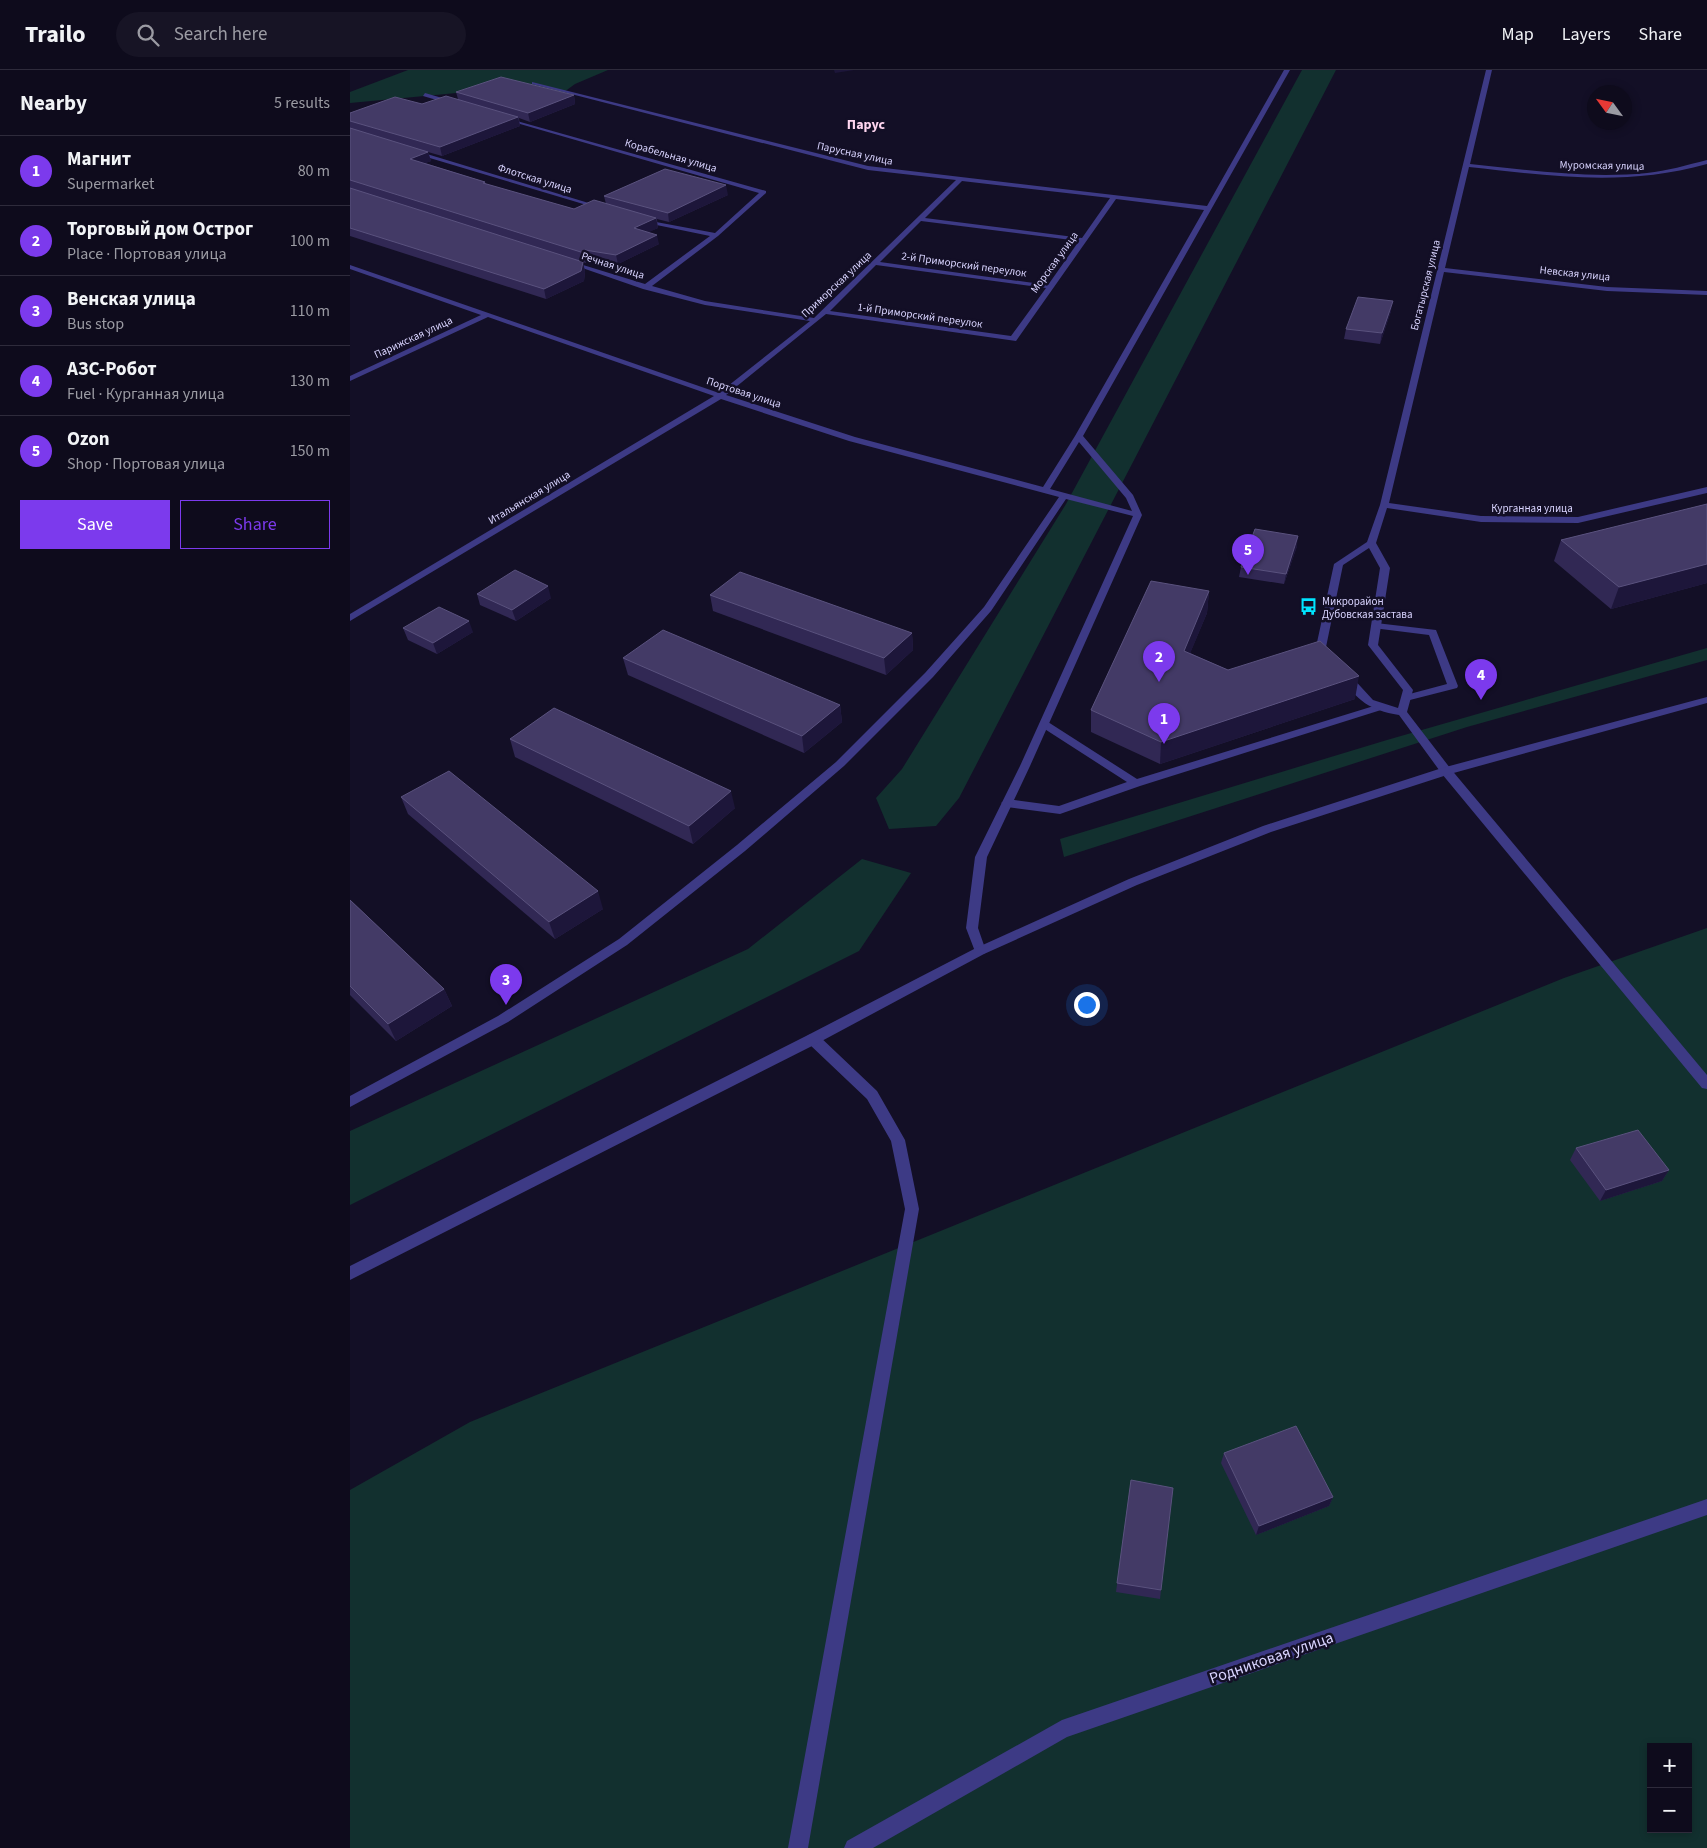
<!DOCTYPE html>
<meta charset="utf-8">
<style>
body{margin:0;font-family:"Source Sans 3",sans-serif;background:#171425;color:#f1f3f6}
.controls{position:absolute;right:15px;bottom:15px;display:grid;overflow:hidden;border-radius:0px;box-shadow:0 2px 8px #0003}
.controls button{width:45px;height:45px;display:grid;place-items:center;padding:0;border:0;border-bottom:1px solid #2e2b3b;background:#0e0b1c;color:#f1f3f6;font:25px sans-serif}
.compass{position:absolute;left:1237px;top:15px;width:45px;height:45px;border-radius:50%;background:#0e0b1c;box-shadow:0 2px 8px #0003;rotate:303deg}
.you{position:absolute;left:736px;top:934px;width:18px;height:18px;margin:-12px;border:4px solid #fff;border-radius:50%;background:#1a73e8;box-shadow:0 0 0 8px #1a73e833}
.badge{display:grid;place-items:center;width:32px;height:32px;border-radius:50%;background:#7c3aed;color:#fff;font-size:16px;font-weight:700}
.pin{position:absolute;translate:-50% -41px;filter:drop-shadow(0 1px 2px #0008)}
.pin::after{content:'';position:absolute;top:26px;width:18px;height:15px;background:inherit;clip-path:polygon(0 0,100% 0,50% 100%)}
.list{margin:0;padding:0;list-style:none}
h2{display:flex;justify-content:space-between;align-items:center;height:65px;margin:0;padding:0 20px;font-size:21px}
h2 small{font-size:16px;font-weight:400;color:#9b9ba3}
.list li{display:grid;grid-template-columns:32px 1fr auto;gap:15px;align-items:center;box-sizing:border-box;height:70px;padding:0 20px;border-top:1px solid #2e2b3b}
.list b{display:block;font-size:19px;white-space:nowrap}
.list p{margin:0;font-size:16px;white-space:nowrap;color:#9b9ba3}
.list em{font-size:16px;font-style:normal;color:#9b9ba3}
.actions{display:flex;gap:10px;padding:15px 20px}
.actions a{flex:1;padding:11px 0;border:1px solid #7c3aed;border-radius:0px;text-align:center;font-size:18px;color:#7c3aed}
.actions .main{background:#7c3aed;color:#fff}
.icon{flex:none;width:28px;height:28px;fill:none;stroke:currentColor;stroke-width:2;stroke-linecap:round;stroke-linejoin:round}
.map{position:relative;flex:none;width:1357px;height:1778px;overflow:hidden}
header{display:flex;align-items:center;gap:30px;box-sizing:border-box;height:70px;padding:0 25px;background:#0e0b1c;border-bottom:1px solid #2e2b3b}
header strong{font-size:24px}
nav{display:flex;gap:28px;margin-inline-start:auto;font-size:18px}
.search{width:350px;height:45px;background:#171425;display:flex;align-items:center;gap:12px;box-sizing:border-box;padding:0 18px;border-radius:28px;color:#9b9ba3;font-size:19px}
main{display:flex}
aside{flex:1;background:#0e0b1c}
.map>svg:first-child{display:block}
.green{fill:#12302f;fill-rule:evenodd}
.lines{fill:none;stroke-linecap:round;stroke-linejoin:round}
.service{fill:#3d3a85;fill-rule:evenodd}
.minor{fill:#3d3a85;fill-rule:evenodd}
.tertiary{fill:#3d3a85;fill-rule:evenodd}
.wall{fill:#312854}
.shaded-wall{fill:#1d163a}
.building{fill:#433a66;stroke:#5a527e}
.labels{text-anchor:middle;stroke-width:5;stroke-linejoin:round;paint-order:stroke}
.far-street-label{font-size:11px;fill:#d9d4ff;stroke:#130f26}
.far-poi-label{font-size:11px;fill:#d9d4ff;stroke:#130f26;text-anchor:start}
.far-quarter-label{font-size:14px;font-weight:bold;fill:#ffd6f0;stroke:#130f26}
.near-street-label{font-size:16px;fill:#d9d4ff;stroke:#130f26}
</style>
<header>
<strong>Trailo</strong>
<div class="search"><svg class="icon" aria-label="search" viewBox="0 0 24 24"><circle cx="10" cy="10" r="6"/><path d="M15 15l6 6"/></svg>Search here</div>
<nav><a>Map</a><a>Layers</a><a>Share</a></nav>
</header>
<main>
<aside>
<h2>Nearby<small>5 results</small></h2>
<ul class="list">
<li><span class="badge">1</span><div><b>Магнит</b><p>Supermarket</p></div><em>80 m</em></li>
<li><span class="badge">2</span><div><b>Торговый дом Острог</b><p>Place · Портовая улица</p></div><em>100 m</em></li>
<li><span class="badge">3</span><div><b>Венская улица</b><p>Bus stop</p></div><em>110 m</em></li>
<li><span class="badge">4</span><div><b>АЗС-Робот</b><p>Fuel · Курганная улица</p></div><em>130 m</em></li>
<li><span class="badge">5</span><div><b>Ozon</b><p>Shop · Портовая улица</p></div><em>150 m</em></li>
</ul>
<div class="actions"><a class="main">Save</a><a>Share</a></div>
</aside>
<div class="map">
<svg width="1357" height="1778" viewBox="0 0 1357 1778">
<rect width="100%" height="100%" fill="#130f26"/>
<g class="green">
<path d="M58,0H258L225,14L210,25L149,19L0,33V22Z"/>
<path d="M952,0H986L609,728L586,756L539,759L526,728L552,699L716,434Z"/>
<path d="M1357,578V590L1117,657L714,787L710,769L1037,670Z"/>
<path d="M512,789L561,803L509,881L0,1135V1061L398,879Z"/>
<path d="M1357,858V1778H0V1420L120,1352L1214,908ZM1301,1677H1338V1759H1301Z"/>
</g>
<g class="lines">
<g class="service">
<path d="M1026,553L1086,560L1108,616L1107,618L1056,631L1052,630V626L1097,614L1079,565L1023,558L1021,556Z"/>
<path d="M1027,635L1031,636V640L790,716L710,744L657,737L651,733L657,729L709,736L777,712L690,656V652H698L787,709Z"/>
</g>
<g class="minor">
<path d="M934,0H940L733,366L783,425L792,445L680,696L637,787L628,858L636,881L634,884H626L616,858L625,787L670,696L783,446L716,429L641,541L583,607L494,696L395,781L277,875L158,952L0,1037V1026L148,946L269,869L387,775L486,692L575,603L634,537L709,427L499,371L371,329L0,551V544L364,326L138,247L0,311V306L131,245L0,199V195L369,323L460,251L355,235L293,219L215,192L220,191L295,214L360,166L292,152L289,150L290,149L365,163L409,123L153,49V47L416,121V123L368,166L302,216L355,231L464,248L606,110L518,100L182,14V12L518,96L857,136ZM612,111L760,128L732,168L575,148ZM766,129L854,140L725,366L693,417L505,367L376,325L476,244L666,271ZM571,151L729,171L698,215L530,192ZM526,195L696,218L661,266L480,241ZM729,372L776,428L782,441L700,419Z"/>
<path d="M1136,0H1142L1120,94C1178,100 1238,109 1297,103C1317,101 1337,95 1357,90V94C1274,117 1202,106 1119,97L1095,198L1257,217L1357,221V225L1257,221L1094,202L1039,433L1131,446L1228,447L1357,417V423L1228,453L1131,452L1037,438L1026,473L1040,498L1028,575L1063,620L1057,642L1100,698L1357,1005V1019L1352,1018L1092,704L1049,645C1019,640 1008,631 991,607L996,604L1000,605L1023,630L1048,638L1053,620L1018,575L1030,498L1019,478L993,495L976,577L983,586L978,589L974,588L966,577L984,494L1017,472L1030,435Z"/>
<path d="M75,23L106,32L107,33L104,35L73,26Z"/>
<path d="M63,81H67L255,138L250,139L63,83Z"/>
<path d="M463,964L468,965L527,1021L555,1070L569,1139L458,1778H438L555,1139L541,1071L517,1029L458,973L456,969L458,965Z"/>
<path d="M1357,1429V1445L717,1667L523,1778H494L497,1771L712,1650Z"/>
</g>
<path class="tertiary" d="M1357,627V633L1100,704L921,762L787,815L634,884L468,973L0,1210V1196L458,965L626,878L779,809L913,756L1092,698Z"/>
</g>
<g class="wall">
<path d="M106,22L224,25L225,34L180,52L169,48L170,56L92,86L78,82L81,91L75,93L135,112L136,114L224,139L256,134L254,126L378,125L319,152L307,149L308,158L298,162L309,174L268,194L237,190L236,193L233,192L235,202L234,211L196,229L0,166V43L108,29Z"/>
<path d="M1041,241L1030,274L994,269L996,259Z"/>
<path d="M1357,434V513L1261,539L1204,491L1211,470Z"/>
<path d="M947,476L934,514L889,507L891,497Z"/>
<path d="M859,521L857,543L840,583L878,600L1005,629L810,694L741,662V640Z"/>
<path d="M127,524L201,528L166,551L130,535Z"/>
<path d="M360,525L562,563L563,580L536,605L363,541Z"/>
<path d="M53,558L123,562L87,584L58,570Z"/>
<path d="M273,588L490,635L492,652L454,683L278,605Z"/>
<path d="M160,669L385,738L343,774L165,687Z"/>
<path d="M51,727L253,839L205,869L58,744Z"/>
<path d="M0,830L94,919L102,936L46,971L0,925Z"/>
<path d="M1226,1078L1319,1100L1312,1111L1250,1131L1220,1090Z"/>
<path d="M874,1383L983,1427L979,1436L906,1465L871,1393Z"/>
<path d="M781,1410L811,1520L810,1529L766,1522Z"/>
</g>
<g class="shaded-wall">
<path d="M484,0H504L485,3Z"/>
<path d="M224,25L225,34L180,52L178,43Z"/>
<path d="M168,47L170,56L92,86L90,77Z"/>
<path d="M78,82L81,91L63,98L60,89Z"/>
<path d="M376,115L378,125L319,152L318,143Z"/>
<path d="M306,148L308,158L286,168L284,158Z"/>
<path d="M307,165L309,174L268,194L266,185Z"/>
<path d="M235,180L237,190L236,193L234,183Z"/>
<path d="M233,192L235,202L234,211L196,229L194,219Z"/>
<path d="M1043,231L1041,241L1030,274L1032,263Z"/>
<path d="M948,466L947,476L934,514L936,504Z"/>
<path d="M1357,494V513L1261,539L1269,517Z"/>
<path d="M198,516L201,528L166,551L162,540Z"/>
<path d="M859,521L857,543L832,603L834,581Z"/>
<path d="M119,551L123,562L87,584L83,573Z"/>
<path d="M562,563L563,580L536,605L534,588Z"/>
<path d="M1009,606L1005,629L810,694L811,672Z"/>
<path d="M490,635L492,652L454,683L452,666Z"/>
<path d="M381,721L385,738L343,774L339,756Z"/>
<path d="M248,821L253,839L205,869L199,852Z"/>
<path d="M94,919L102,936L46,971L38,954Z"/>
<path d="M1319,1100L1312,1111L1250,1131L1256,1120Z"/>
<path d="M983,1427L979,1436L906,1465L909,1456Z"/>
</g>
<g class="building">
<path d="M151,7L224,25L178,43L106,22Z"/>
<path d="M96,26L168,47L90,77L0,51V43L45,27L72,34Z"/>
<path d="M0,58L78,82L60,89L135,112L133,113L224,139L244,130L306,148L284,158L307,165L266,185L235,180L234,183L0,110Z"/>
<path d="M315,99L376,115L318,143L254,126Z"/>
<path d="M0,118L233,192L231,201L194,219L0,158Z"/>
<path d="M1008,227L1043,231L1032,263L996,259Z"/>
<path d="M1357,434V494L1269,517L1211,470Z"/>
<path d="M905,459L948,466L936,504L891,497Z"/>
<path d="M165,500L198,516L162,540L127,524Z"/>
<path d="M390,502L562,563L534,588L360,525Z"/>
<path d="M801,511L859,521L834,581L878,600L970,571L1009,606L811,672L741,640Z"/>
<path d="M89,537L119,551L83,573L53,558Z"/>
<path d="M313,560L490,635L452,666L273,588Z"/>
<path d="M204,638L381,721L339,756L160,669Z"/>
<path d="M99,701L248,821L199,852L51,727Z"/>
<path d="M0,830L94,919L38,954L0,916Z"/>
<path d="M1288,1060L1319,1100L1256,1120L1226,1078Z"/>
<path d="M946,1356L983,1427L909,1456L874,1383Z"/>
<path d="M781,1410L823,1418L811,1520L767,1513Z"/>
</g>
<defs>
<symbol id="bus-bare" viewBox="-9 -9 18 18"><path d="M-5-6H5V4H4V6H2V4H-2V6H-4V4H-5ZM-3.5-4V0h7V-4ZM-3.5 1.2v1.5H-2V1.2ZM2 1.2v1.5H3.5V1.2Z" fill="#00e5ff" stroke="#130f26" stroke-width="2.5" paint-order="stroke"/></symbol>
</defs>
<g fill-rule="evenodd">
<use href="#bus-bare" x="946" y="524" width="25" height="25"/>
</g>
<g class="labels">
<g class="far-street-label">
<text transform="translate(505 83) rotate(12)" y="4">Парусная улица</text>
<text transform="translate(321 85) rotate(16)" y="4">Корабельная улица</text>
<text transform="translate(1252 95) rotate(1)" y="4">Муромская улица</text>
<text transform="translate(185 108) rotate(17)" y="4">Флотская улица</text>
<text transform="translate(704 192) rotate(-54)" y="4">Морская улица</text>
<text transform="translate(614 194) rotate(8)" y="4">2-й Приморский переулок</text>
<text transform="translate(263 195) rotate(18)" y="4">Речная улица</text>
<text transform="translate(1225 203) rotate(6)" y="4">Невская улица</text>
<text transform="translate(486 214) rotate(-43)" y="4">Приморская улица</text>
<text transform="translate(1075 215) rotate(-76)" y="4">Богатырская улица</text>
<text transform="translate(570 245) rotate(8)" y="4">1-й Приморский переулок</text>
<text transform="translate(63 267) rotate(-25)" y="4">Парижская улица</text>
<text transform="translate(394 322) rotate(18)" y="4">Портовая улица</text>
<text transform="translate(179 427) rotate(-31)" y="4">Итальянская улица</text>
<text x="1182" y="442">Курганная улица</text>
</g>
<g class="far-poi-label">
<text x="972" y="535">Микрорайон<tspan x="972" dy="13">Дубовская застава</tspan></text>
</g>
<g class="far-quarter-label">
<text x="516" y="59">Парус</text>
</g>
<g class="near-street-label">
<text transform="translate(921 1587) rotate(-19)" y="6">Родниковая улица</text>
</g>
</g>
</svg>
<div class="controls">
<button>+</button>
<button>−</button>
</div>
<svg class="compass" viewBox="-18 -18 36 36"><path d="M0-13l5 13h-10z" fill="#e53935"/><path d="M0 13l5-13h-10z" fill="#9b9ba3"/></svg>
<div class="you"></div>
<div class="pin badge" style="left:814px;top:674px">1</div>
<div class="pin badge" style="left:809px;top:612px">2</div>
<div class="pin badge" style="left:156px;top:935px">3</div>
<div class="pin badge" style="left:1131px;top:630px">4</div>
<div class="pin badge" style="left:898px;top:505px">5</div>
</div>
</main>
